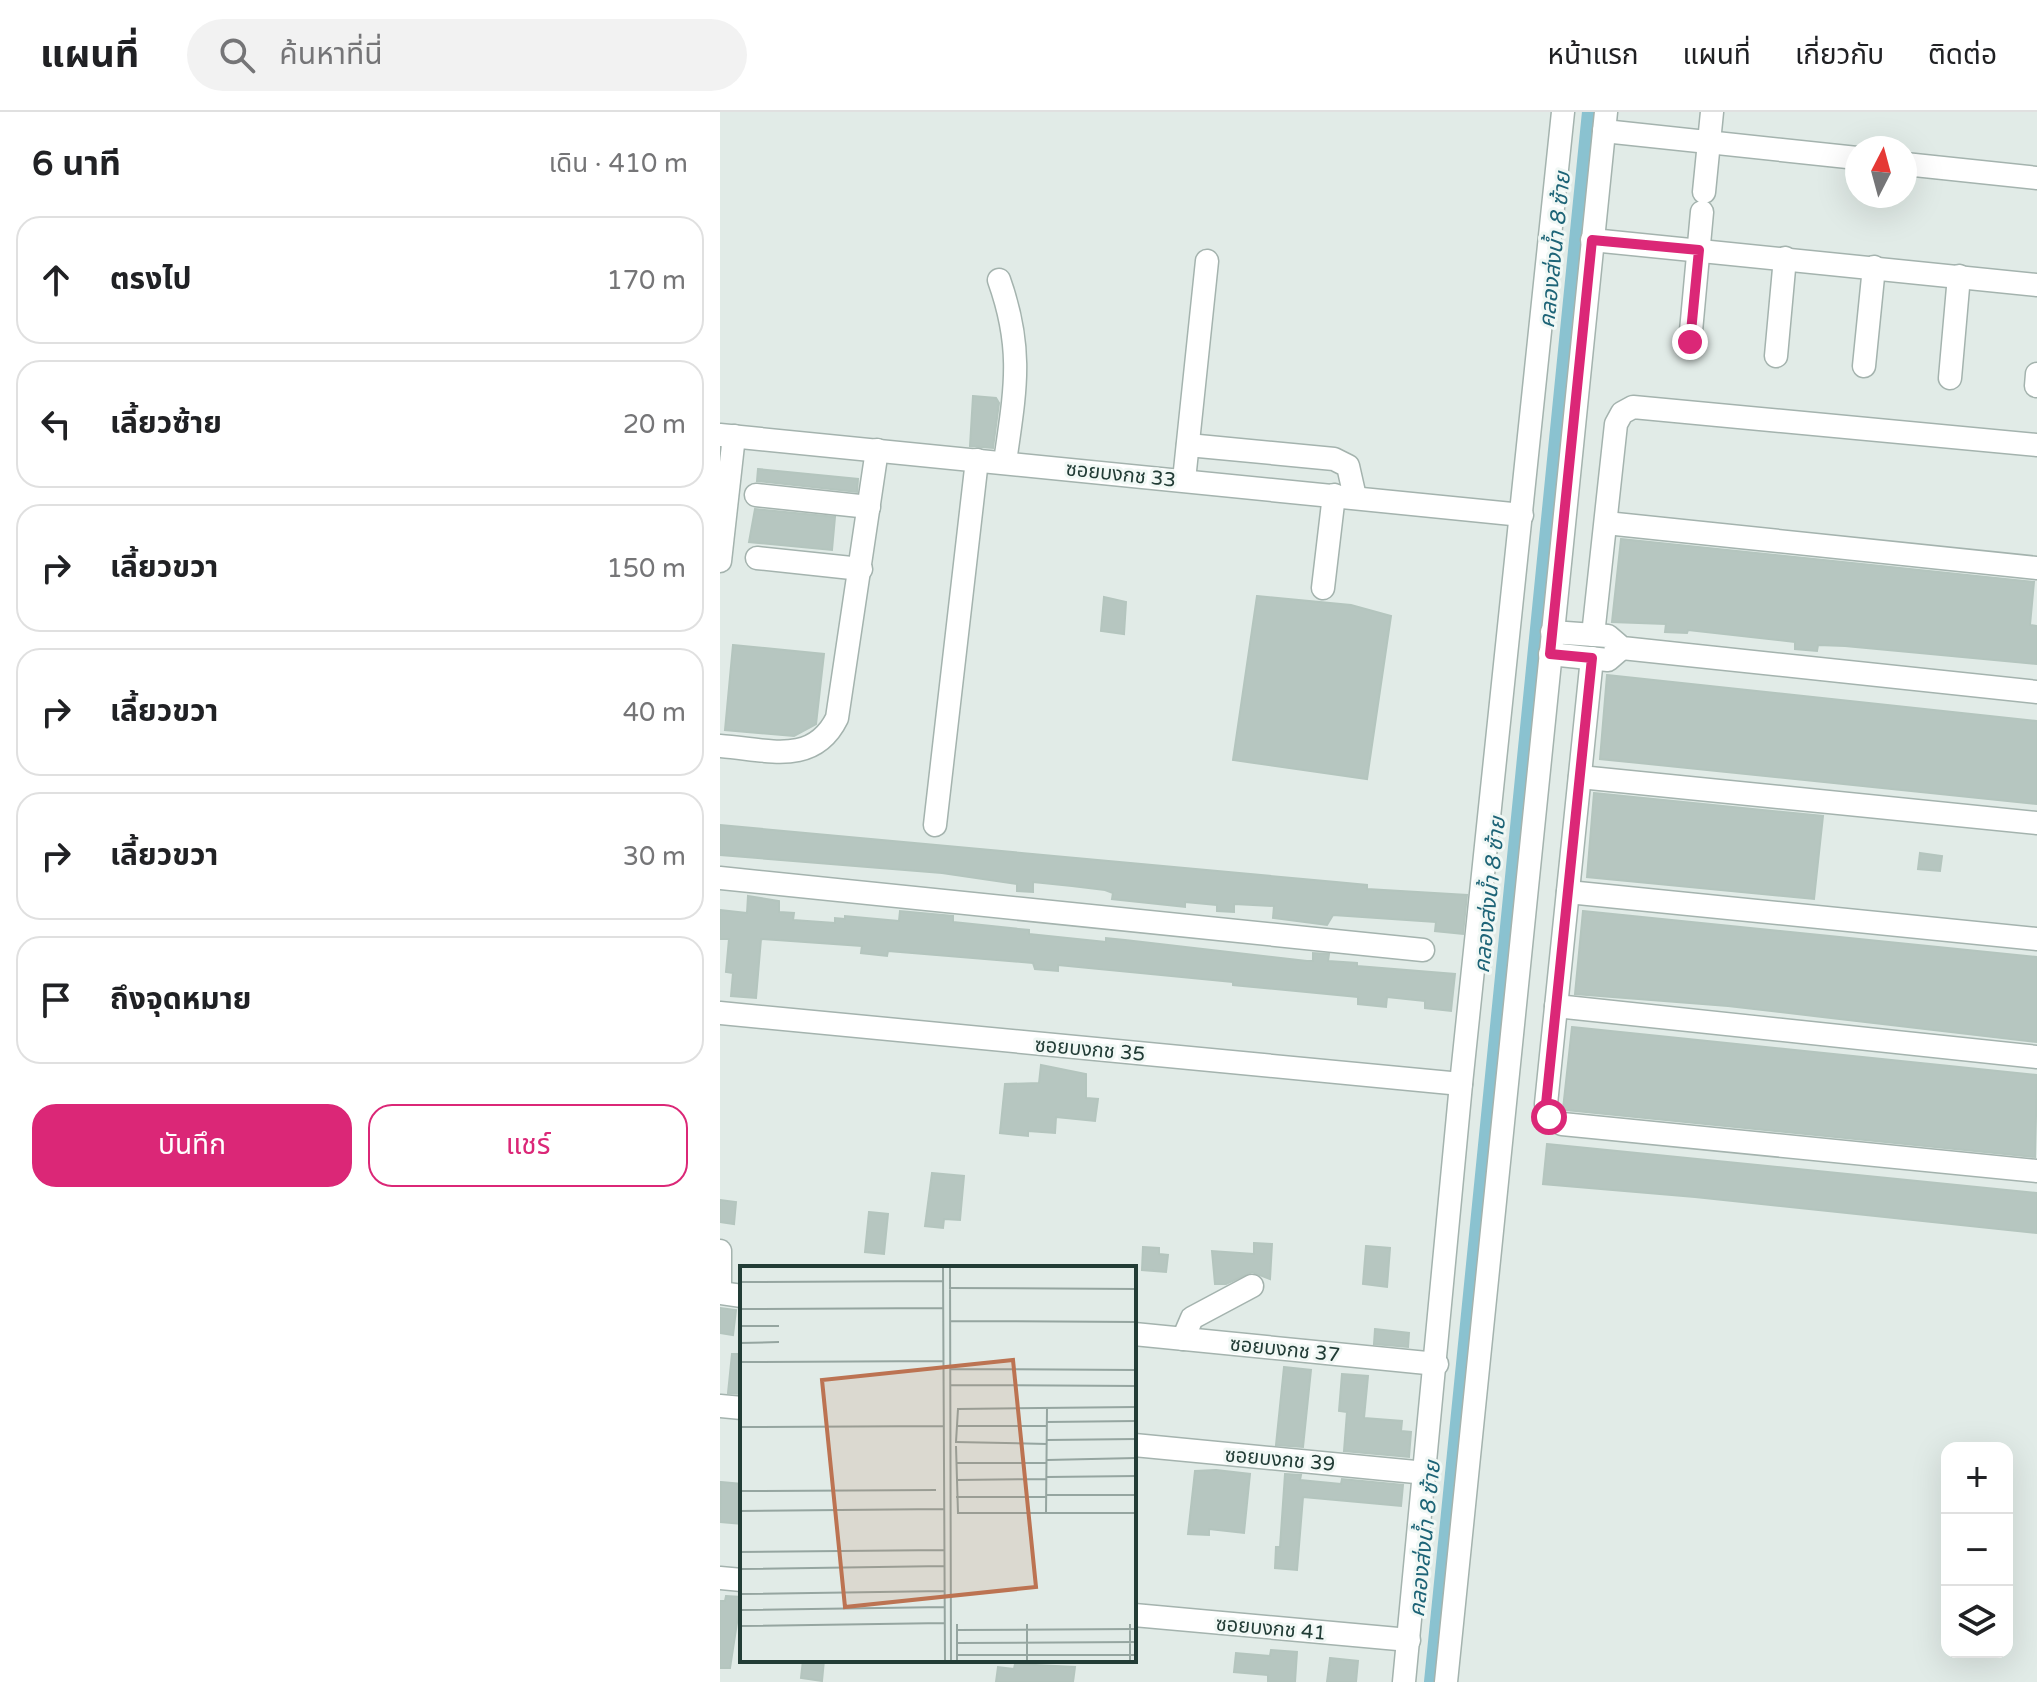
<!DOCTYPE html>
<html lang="th">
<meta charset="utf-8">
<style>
body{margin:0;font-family:"Varela Round","Noto Sans Thai",sans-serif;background:#f2f2f2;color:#202124}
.controls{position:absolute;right:24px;bottom:24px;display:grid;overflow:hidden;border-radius:16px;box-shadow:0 8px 32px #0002}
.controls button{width:72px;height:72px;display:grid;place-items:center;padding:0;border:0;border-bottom:2px solid #e0e0e0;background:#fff;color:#202124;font:40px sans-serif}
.compass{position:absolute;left:1125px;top:24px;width:72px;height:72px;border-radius:50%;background:#fff;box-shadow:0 8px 32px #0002;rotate:6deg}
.stop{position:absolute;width:24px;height:24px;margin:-18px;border:6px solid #db2777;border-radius:50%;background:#fff}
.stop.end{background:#db2777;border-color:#fff;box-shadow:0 2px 8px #0008}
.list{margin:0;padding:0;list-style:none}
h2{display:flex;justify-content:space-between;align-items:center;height:104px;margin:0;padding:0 32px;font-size:34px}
h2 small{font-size:26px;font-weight:400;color:#757577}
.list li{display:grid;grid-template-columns:52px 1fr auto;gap:24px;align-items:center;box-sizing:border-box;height:128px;margin:0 16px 16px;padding:0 16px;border:2px solid #e0e0e0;border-radius:24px}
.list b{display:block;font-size:30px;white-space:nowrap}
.list em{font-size:26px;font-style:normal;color:#757577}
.actions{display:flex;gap:16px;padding:24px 32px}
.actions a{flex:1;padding:18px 0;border:2px solid #db2777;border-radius:24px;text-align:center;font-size:28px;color:#db2777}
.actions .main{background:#db2777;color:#fff}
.icon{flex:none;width:44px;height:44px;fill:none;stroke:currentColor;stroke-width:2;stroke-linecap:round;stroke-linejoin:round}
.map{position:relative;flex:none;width:1317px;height:1570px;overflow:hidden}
header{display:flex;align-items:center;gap:48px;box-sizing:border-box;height:112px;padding:0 40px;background:#fff;border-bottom:2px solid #e0e0e0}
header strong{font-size:38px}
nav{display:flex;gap:44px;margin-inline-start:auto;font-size:28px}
.search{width:560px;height:72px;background:#f2f2f2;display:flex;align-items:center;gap:20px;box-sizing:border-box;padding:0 28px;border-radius:44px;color:#757577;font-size:30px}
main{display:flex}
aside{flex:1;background:#fff}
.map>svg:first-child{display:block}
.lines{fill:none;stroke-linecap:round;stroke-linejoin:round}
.canal{stroke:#8ac2d0;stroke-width:20}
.building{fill:#b6c6c0;stroke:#b4c5be;stroke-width:2}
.minor-casing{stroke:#a4b3ae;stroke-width:25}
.minor{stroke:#fff;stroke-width:22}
.route{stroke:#db2777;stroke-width:10}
.labels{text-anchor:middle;stroke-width:6;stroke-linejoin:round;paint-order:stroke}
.street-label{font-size:20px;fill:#223c36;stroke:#f1f8f5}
.water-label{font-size:22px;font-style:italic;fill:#1d6477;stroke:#f1f8f5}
.inset-road{fill:none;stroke:#95a5a0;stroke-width:2}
.view{fill:#bc7352;fill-opacity:0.15;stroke:#bc7352;stroke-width:4}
.inset-edge{fill:none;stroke:#223c36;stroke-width:4}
</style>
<header>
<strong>แผนที่</strong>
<div class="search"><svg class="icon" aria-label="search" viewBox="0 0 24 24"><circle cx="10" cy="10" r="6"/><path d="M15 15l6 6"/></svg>ค้นหาที่นี่</div>
<nav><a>หน้าแรก</a><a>แผนที่</a><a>เกี่ยวกับ</a><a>ติดต่อ</a></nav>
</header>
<main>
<aside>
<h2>6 นาที<small>เดิน · 410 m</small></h2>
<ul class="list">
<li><svg class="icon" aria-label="ahead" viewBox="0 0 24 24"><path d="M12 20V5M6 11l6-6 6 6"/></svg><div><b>ตรงไป</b></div><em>170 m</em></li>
<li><svg class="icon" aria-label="left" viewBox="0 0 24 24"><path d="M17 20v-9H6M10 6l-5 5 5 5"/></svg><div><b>เลี้ยวซ้าย</b></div><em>20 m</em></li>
<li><svg class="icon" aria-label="right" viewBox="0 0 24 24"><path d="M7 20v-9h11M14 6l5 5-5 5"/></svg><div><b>เลี้ยวขวา</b></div><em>150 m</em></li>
<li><svg class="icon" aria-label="right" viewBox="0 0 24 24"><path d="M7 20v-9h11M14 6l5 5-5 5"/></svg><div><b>เลี้ยวขวา</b></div><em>40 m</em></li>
<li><svg class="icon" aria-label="right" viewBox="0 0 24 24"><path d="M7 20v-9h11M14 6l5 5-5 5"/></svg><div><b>เลี้ยวขวา</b></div><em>30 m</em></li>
<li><svg class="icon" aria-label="arrive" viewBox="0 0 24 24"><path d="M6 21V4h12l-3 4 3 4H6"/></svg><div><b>ถึงจุดหมาย</b></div></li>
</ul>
<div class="actions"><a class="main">บันทึก</a><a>แชร์</a></div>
</aside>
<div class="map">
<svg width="1317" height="1570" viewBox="0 0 1317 1570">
<rect width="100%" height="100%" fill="#e1ebe7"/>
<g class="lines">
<path class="canal" d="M714,1570L872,0"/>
</g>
<g class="building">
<path d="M253,284L276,286L279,291L273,336L250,334Z"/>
<path d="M38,357L138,367L137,380L37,369Z"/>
<path d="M35,397L115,405L112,438L29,430Z"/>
<path d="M901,427L1314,470L1310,513L1317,514V552L1125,534L1098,533L1097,539L1075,537V530L968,518L967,521L945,520L946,512L892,510Z"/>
<path d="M537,484L631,493L671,504L647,667L513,648Z"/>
<path d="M384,485L406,490L404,522L381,519Z"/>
<path d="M13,533L104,542L96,612L74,624L5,618Z"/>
<path d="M887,563L1317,609V692L880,647Z"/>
<path d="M874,681L1103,704L1094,787L867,765Z"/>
<path d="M0,713L616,770L647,773V777L747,783L743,822L715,819L716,810L613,803L607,813L553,806L554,794L514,792V800L497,799V793L465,790V795L392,787L393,781L385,778L352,774L313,770V780L297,779V772L222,761L0,743Z"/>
<path d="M1200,741L1222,744L1220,759L1198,757Z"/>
<path d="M28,784L59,789V800L74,801L73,808L115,811V806L125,807V804L179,809L180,799L233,804V810L309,818V822L386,830V826L405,828L587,849H593V841L609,842L608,849L637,851V854L735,862L731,899L705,896V889L667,885L666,895L638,892V885L513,873V870L338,853V859L315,857L313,851L168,839L167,844L141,841L142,834L41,827L36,886L11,884L13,861L6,860L9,827H0V798L27,801Z"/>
<path d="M863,799L1317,845V930L1008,894L855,882Z"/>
<path d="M852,915L1317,963L1315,1045L846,998L843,997Z"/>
<path d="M321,953L366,962V986L378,987L375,1009L336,1005L335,1021L308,1019V1024L280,1021L285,972L319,971Z"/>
<path d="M827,1032L1317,1081V1121L975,1085L823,1072Z"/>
<path d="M212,1061L244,1064L240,1108L224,1107L223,1116L205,1114Z"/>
<path d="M0,1088L16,1090L14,1112L0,1110Z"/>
<path d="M149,1100L168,1102L164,1142L145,1140Z"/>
<path d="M534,1131L552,1132L550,1167L532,1160L506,1172H495L492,1139L534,1142Z"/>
<path d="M646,1134L670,1136L667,1175L643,1172Z"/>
<path d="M423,1135L439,1136V1142L448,1143L446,1160L422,1158Z"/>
<path d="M0,1196L16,1198L13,1223L0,1221Z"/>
<path d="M655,1217L689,1221L688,1235L654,1232Z"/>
<path d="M12,1242H22V1282L8,1281Z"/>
<path d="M564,1255L591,1258L583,1335L556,1333Z"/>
<path d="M622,1262L648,1264L644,1306L682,1309L681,1319L691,1320L689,1345L624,1339L627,1300L619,1299Z"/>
<path d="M496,1358L530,1362L524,1421L489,1417V1423L468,1422L475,1359Z"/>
<path d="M565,1362L581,1363L580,1368L621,1372L622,1367L683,1373L681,1394L583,1385L577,1458L555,1456L556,1435H560Z"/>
<path d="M1,1370L22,1372V1412L0,1410Z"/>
<path d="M6,1484L21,1485L10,1556H0V1489H5Z"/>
<path d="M551,1538L577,1540L575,1570L548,1569V1563L514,1560L516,1541L550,1544Z"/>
<path d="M610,1546L638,1549L636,1570H607Z"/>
<path d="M83,1548H104L102,1569L81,1566Z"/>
<path d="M295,1552L355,1555L353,1570H276L278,1555L294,1557Z"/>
</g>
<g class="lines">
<defs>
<g id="minor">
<path d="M884,19L1137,46"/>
<path d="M1185,52L1317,66"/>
<path d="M984,80L992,0"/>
<path d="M872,128L1317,173"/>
<path d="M279,168C304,238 295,279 285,350"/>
<path d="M970,230L982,100"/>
<path d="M1056,244L1065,146"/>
<path d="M1144,254L1154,155"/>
<path d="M1230,266L1239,164"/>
<path d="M1316,274L1317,262"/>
<path d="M0,323L802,403"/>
<path d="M468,333L614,347L628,354L635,385"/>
<path d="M464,368L487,149"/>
<path d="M36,383L149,395"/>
<path d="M886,411L1317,456"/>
<path d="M37,446L141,457"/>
<path d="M0,449L14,324"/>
<path d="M603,476L614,383"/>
<path d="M832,520L888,524L902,536L1317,580"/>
<path d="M873,523L896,312L902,301L913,295L1317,333"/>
<path d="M830,542L888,548L902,536"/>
<path d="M872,546L826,992L829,1005L842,1012L1317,1059"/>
<path d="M0,634C46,637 93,655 117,606L157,338"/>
<path d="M860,665L1317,711"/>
<path d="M215,713L257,348"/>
<path d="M0,766L703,838"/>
<path d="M848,780L1317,827"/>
<path d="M836,894L1317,945"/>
<path d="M0,901L741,972"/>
<path d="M0,1139V1174"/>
<path d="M0,1181L22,1184"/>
<path d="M414,1222L717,1252"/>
<path d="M463,1227L472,1206L532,1174"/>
<path d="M0,1294L22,1296"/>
<path d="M414,1333L706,1361"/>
<path d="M0,1466L22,1468"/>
<path d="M414,1503L689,1528"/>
<path d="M684,1570L741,972L843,0"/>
<path d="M726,1570L886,0"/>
</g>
</defs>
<use href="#minor" class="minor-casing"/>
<use href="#minor" class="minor"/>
</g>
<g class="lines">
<path class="route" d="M829,1005L826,992L872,546L830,542L872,128L979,138L970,230"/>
</g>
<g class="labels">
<g class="street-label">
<text transform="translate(401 362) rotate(6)" y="7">ซอยบงกช 33</text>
<text transform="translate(370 937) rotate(5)" y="7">ซอยบงกช 35</text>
<text transform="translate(565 1237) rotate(6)" y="7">ซอยบงกช 37</text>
<text transform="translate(560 1347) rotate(5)" y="7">ซอยบงกช 39</text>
<text transform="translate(551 1516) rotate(5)" y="7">ซอยบงกช 41</text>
</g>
<g class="water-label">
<text transform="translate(834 138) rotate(-84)" y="8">คลองส่งน้ำ 8 ซ้าย</text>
<text transform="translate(769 783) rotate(-84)" y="8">คลองส่งน้ำ 8 ซ้าย</text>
<text transform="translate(704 1427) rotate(-84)" y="8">คลองส่งน้ำ 8 ซ้าย</text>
</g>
</g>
<g transform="translate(20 1154)">
<rect width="396" height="396" fill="#e1ebe7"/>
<path class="inset-road" d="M203,1L205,395M210,1L211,395M0,16L203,15M209,22L396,23M0,43L203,42M210,55L396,56M0,60H39M0,77L39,76M0,96L204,95M210,103L396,104M210,119L396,120M307,156L396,155M216,160H307M0,161L204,160M307,174L396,173M215,176L307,178M216,176L218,143L396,141M216,180L218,247H396M307,194L396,192M216,197H307M307,211L396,210M216,214L307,213M0,225L196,224M307,229H396M216,231H307M0,245L204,243M306,247L307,142M0,286L205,284M0,303L205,300M0,328L205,325M0,344L205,341M217,358V395M287,358V395M390,358V395M0,360L205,357M217,364L396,363M217,377L396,376M217,389H396"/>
<path class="view" d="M273,94L296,321L105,341L82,114Z"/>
<rect width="396" height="396" class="inset-edge"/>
</g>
</svg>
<div class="controls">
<button>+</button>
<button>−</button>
<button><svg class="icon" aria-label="layers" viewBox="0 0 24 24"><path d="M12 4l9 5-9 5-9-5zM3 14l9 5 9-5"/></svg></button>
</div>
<svg class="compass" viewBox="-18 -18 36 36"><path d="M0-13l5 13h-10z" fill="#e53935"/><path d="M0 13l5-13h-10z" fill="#757577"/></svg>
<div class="stop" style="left:829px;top:1005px"></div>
<div class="stop end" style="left:970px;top:230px"></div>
</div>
</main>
